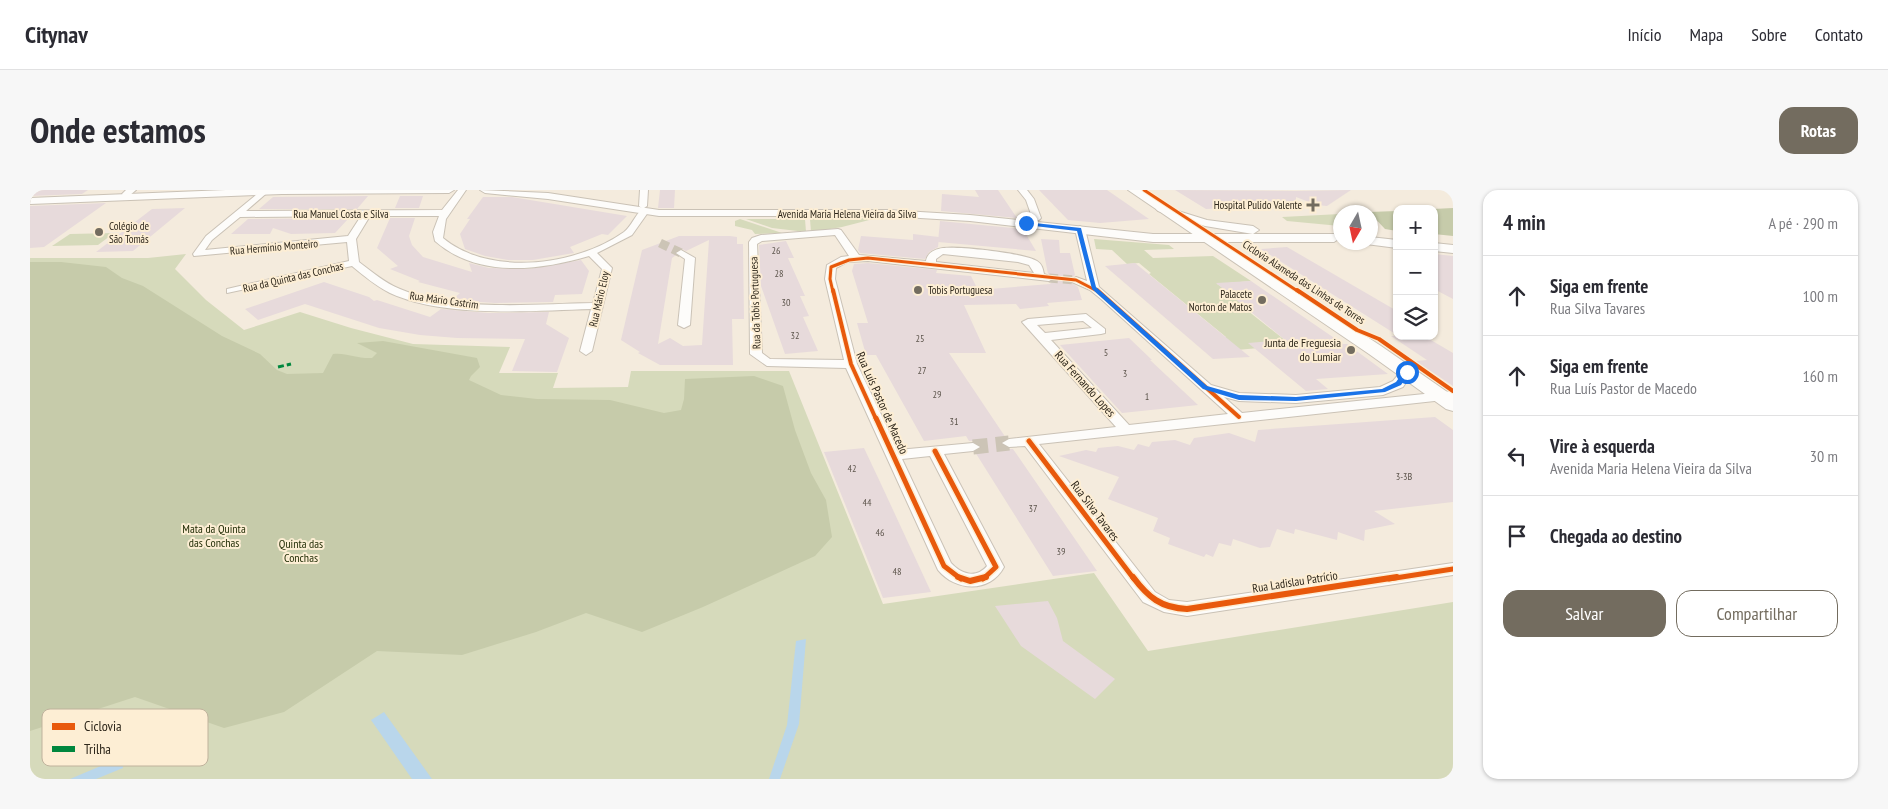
<!DOCTYPE html>
<html lang="pt">
<meta charset="utf-8">
<style>
body{margin:0;font-family:"PT Sans Narrow",sans-serif;background:#f7f7f7;color:#2b2b33}
.controls{position:absolute;right:15px;top:15px;display:grid;overflow:hidden;border-radius:10px;box-shadow:0 1px 4px #0004}
.controls button{width:45px;height:45px;display:grid;place-items:center;padding:0;border:0;border-bottom:1px solid #e1e1e2;background:#fff;color:#2b2b33;font:25px sans-serif}
.compass{position:absolute;left:1303px;top:15px;width:45px;height:45px;border-radius:50%;background:#fff;box-shadow:0 1px 4px #0004;rotate:189deg}
.stop{position:absolute;width:15px;height:15px;margin:-11px;border:4px solid #1a73e8;border-radius:50%;background:#fff}
.stop.end{background:#1a73e8;border-color:#fff;box-shadow:0 1px 5px #0008}
.list{margin:0;padding:0;list-style:none}
h2{display:flex;justify-content:space-between;align-items:center;height:65px;margin:0;padding:0 20px;font-size:21px}
h2 small{font-size:16px;font-weight:400;color:#7c7c81}
.list li{display:grid;grid-template-columns:32px 1fr auto;gap:15px;align-items:center;box-sizing:border-box;height:80px;padding:0 20px;border-top:1px solid #e1e1e2}
.list b{display:block;font-size:19px;white-space:nowrap}
.list p{margin:0;font-size:16px;white-space:nowrap;color:#7c7c81}
.list em{font-size:16px;font-style:normal;color:#7c7c81}
.actions{display:flex;gap:10px;padding:15px 20px}
.actions a{flex:1;padding:11px 0;border:1px solid #736c5f;border-radius:15px;text-align:center;font-size:18px;color:#736c5f}
.actions .main{background:#736c5f;color:#fff}
.icon{flex:none;width:28px;height:28px;fill:none;stroke:currentColor;stroke-width:2;stroke-linecap:round;stroke-linejoin:round}
.map{position:relative;flex:none;width:1423px;height:589px;overflow:hidden;border-radius:15px}
header{display:flex;align-items:center;gap:30px;box-sizing:border-box;height:70px;padding:0 25px;background:#fff;border-bottom:1px solid #e1e1e2}
header strong{font-size:24px}
nav{display:flex;gap:28px;margin-inline-start:auto;font-size:18px}
.intro{display:flex;align-items:center;justify-content:space-between;box-sizing:border-box;height:120px;padding:0 30px}
h1{margin:0;font-size:35px}
.button{padding:12px 22px;border-radius:15px;background:#736c5f;color:#fff;font-size:18px;font-weight:700}
main{display:flex;gap:30px;padding:0 30px}
aside{flex:1;background:#fff;border-radius:15px;box-shadow:0 1px 4px #0004}
.map>svg:first-child{display:block}
.green{fill:#d6dabb}
.forest{fill:#c6cbaa}
.water{fill:#b9d6eb}
.building{fill:#e7dadb;fill-rule:evenodd}
.lines{fill:none;stroke-linecap:round;stroke-linejoin:round}
.minor-tunnel-far1{stroke:#ccc4b6;stroke-width:9;stroke-dasharray:9 5;stroke-linecap:butt}
.minor-tunnel{stroke:#ccc4b6;stroke-width:15;stroke-dasharray:15 8;stroke-linecap:butt}
.minor-casing{stroke:#cac2b6;stroke-width:2}
.tertiary-casing{stroke:#cac2b6;stroke-width:2}
.secondary-casing{stroke:#cac2b6;stroke-width:2}
.minor{fill:#fdfcfa;fill-rule:evenodd}
.tertiary{fill:#fdfcfa;fill-rule:evenodd}
.secondary{fill:#fdfcfa;fill-rule:evenodd}
.quiet{stroke:#00873e;stroke-width:3;stroke-dasharray:6 3;stroke-linecap:butt}
.cycleway-far3-casing{stroke:#fdeed4;stroke-width:5}
.cycleway-far2-casing{stroke:#fdeed4;stroke-width:6}
.cycleway-far1-casing{stroke:#fdeed4;stroke-width:8}
.cycleway-casing{stroke:#fdeed4;stroke-width:9}
.cycleway-far3{stroke:#e8590c;stroke-width:3}
.cycleway-far2{stroke:#e8590c;stroke-width:4}
.cycleway-far1{stroke:#e8590c;stroke-width:5}
.cycleway{stroke:#e8590c;stroke-width:6}
.route{fill:#1a73e8}
.poi-dot{fill:#736c5f;stroke:#fdeed4;stroke-width:2}
.labels{text-anchor:middle;stroke-width:4;stroke-linejoin:round;paint-order:stroke}
.number-label{font-size:10px;fill:#5c544b}
.far-poi-label{font-size:11px;fill:#2e271b;stroke:#fdeed4;text-anchor:end}
.far-street-label{font-size:11px;fill:#2e271b;stroke:#fdeed4}
.poi-label{font-size:12px;fill:#2e271b;stroke:#fdeed4;text-anchor:end}
.street-label{font-size:12px;fill:#2e271b;stroke:#fdeed4}
.park-label{font-size:12px;fill:#242f08;stroke:#fdeed4}
.key{fill:#fdeed4;stroke:#bfb29c;stroke-width:1}
.key-label{font-size:14px;fill:#2e271b}
</style>
<header>
<strong>Citynav</strong>
<nav><a>Início</a><a>Mapa</a><a>Sobre</a><a>Contato</a></nav>
</header>
<div class="intro"><h1>Onde estamos</h1><a class="button">Rotas</a></div>
<main>
<div class="map">
<svg width="1423" height="589" viewBox="0 0 1423 589">
<rect width="100%" height="100%" fill="#f4ebdd"/>
<g class="green">
<path d="M1310,24V36L1257,31L1252,27Z"/>
<path d="M847,28L812,37L781,42L780,29Z"/>
<path d="M710,29L752,43L725,44L722,40L705,36V31Z"/>
<path d="M716,29H775L776,42L742,38Z"/>
<path d="M84,43L68,55L22,56L40,44Z"/>
<path d="M1064,49L1139,55L1144,59L1114,60L1123,68L1183,66L1221,91L1187,94L1223,116L1213,117L1256,151L1229,158L1184,162L1196,147L1119,84L1121,83L1109,73L1097,74L1082,60L1066,59Z"/>
<path d="M156,64L145,79L176,110L214,140L270,122L321,138L383,154L480,157L469,183H528L523,198L598,197L601,181H759L853,414L1064,383L1118,461L1423,412V589H0V68H118Z"/>
</g>
<g class="forest">
<path d="M1423,18V46L1404,44L1403,19Z"/>
<path d="M1367,21V41L1355,39L1339,22Z"/>
<path d="M0,72H31L76,77L92,88L113,96L192,146L230,164L247,180L257,184L293,183L303,164C315,162 328,169 342,168L347,163L327,153L353,151L447,168L450,177L441,186L439,190L471,205L507,209L580,210L634,223L651,220L654,209L655,189L724,186L753,196L765,240L781,283L796,310L802,347L785,366L673,417L612,442L556,423L506,442L432,465L347,461L254,522L194,538L105,507L0,541Z"/>
</g>
<g class="water">
<path d="M776,449L769,534L750,589H739L757,535L766,451Z"/>
<path d="M354,522L402,589H403H382L341,530Z"/>
<path d="M92,567L93,578L66,589H40Z"/>
</g>
<g class="building">
<path d="M0,0H58L52,4L0,6Z"/>
<path d="M630,0H645L644,18H628Z"/>
<path d="M945,0H968L987,28L911,21L912,4L949,7Z"/>
<path d="M1009,0H1077L1119,29L1070,33L1038,30Z"/>
<path d="M1145,0L1266,1L1321,0L1297,16L1287,15L1266,7V15L1176,19Z"/>
<path d="M338,6L327,19H229L243,7Z"/>
<path d="M370,6H393L389,18H365Z"/>
<path d="M453,7H482L597,26L578,45L572,44L540,57L544,63L503,70H478L455,66L435,59L430,44L440,29H437Z"/>
<path d="M76,13L14,57L0,58V16Z"/>
<path d="M155,18L103,61L66,62L122,19Z"/>
<path d="M319,28L305,43L261,44L243,38L240,44H201L218,29Z"/>
<path d="M360,28H385L379,46L382,55L393,67L442,82L439,73L459,78L499,79L551,70L559,81L552,104L525,105L523,112L465,113L422,110L430,103L388,92L390,91L360,79L368,76L347,58Z"/>
<path d="M910,31L993,39L1006,61L908,52Z"/>
<path d="M883,44L909,47L908,57L899,62L895,69L830,63L828,60L831,46L883,50Z"/>
<path d="M649,46H700L707,47V54H713L714,129H702L703,175H630L608,163L610,162L591,150L612,60ZM679,50L672,155L653,156L640,148L628,154L642,68L646,65L644,62L650,58L656,61Z"/>
<path d="M1011,49L1029,50L1030,63H1040L1045,85L1039,91L1048,97L1052,110L1017,113L1019,116L990,119L986,114L934,115L956,163H919L976,248L970,254L978,259H983L1067,381L1023,386L945,262L952,256L944,251H939L936,246L894,251L846,165H836L827,133H838L822,81L824,74L838,73L907,80L906,83L941,86L948,100L1020,94L1026,87L1018,84Z"/>
<path d="M756,51L764,68H758L775,106H770L779,126L773,127L788,161L755,164L731,96L729,55Z"/>
<path d="M1257,57L1367,121V145L1231,59Z"/>
<path d="M1404,64L1423,66V109L1404,99Z"/>
<path d="M1105,73L1220,167L1183,169L1075,76Z"/>
<path d="M1221,91L1313,154H1317L1358,184L1286,189L1298,199L1276,201L1218,153L1255,150L1186,93Z"/>
<path d="M294,92L339,107L344,111L347,110L400,127L411,119L458,123L519,122L516,134L539,148L527,182L482,181L495,149L427,148L390,145L349,138L275,114L228,130L215,119Z"/>
<path d="M1361,146H1394L1423,163V196L1386,171L1397,170Z"/>
<path d="M1099,148L1122,170H1120L1168,215L1092,223L1030,155Z"/>
<path d="M1405,227L1423,240V312L1344,321L1365,334L1335,340L1334,351L1308,342L1307,350L1265,339L1264,344L1247,339L1240,357L1230,358L1203,349L1201,356L1189,353L1183,367L1176,364L1174,367L1138,354L1140,348L1123,341L1128,328L1078,309L1089,287L1029,266L1056,260L1066,262L1068,258L1088,256L1104,260L1108,254L1119,257L1122,252L1145,250L1160,255L1164,248L1199,243L1225,252L1228,240Z"/>
<path d="M834,258L851,294L901,402L853,408L794,262Z"/>
<path d="M1018,411L1027,428L1033,451L1085,489L1065,509L991,456L965,416Z"/>
</g>
<g class="lines">
<g class="minor-tunnel-far1">
<path d="M630,53L651,63"/>
<path d="M1019,88L1046,90"/>
</g>
<path class="minor-tunnel" d="M943,257L979,253"/>
<defs>
<g id="minor">
<path d="M96,0H106L99,6H93L92,4Z"/>
<path d="M232,0L238,2L216,21L412,20L428,0H436L416,29L413,48C460,87 546,76 594,42C602,36 605,24 613,19L609,16L610,0H618L617,16L614,18L619,21L602,45L567,63L582,78L562,161L556,165L550,161L561,119C501,121 414,128 360,103C346,96 334,86 322,76L197,103V99L319,71L317,52L164,66L163,64L176,46ZM331,26L318,46L175,60L182,50L210,27ZM340,26H409L403,42L405,51C447,88 508,81 559,66L572,79L563,113C506,114 423,122 370,99C355,93 342,82 329,72L326,49Z"/>
<path d="M988,0H997L1004,9L1011,28L1009,30H1003L996,10Z"/>
<path d="M1050,36L1055,39L1069,97L1181,195L1209,203L1266,205L1350,197L1363,191L1373,179L1377,178L1383,182L1373,197L1353,205L1266,213L1209,211L1194,207L1212,223L1423,201V209L1009,254L1125,402L1139,410L1157,412L1423,373V385L1157,426L1134,422L1113,412L995,256L979,257L972,253L979,249L1086,237L992,132L998,129L1056,124L1075,139V143L1071,144L1021,150L1099,235L1198,224L1071,109L1060,100L1042,92L1041,90L1046,87L1057,91L1045,39ZM1053,131L1062,138L1015,143L1007,135Z"/>
<path d="M808,39L811,40L829,65L896,71C897,63 905,59 913,58C929,56 994,63 1007,71C1012,74 1013,79 1014,84L1024,88L1019,91L838,71L817,72L806,78L805,89L827,174L868,260L943,253L950,257L943,261L914,264L974,377C960,403 926,402 908,380L816,178L737,176L720,164L719,52L722,48L731,45ZM805,45L819,66L811,67L797,75L795,89L814,170L740,169L732,163L727,54L732,51ZM913,64L988,72L999,75L1004,83L906,72V69ZM900,266L957,376C946,389 931,384 921,373L872,269Z"/>
<path d="M651,60L665,68L660,135L654,138L648,135L655,69L646,63Z"/>
</g>
<g id="tertiary">
<path d="M196,0H424L419,3L252,4L0,14V8Z"/>
<path d="M450,0L518,3L629,20H857L940,25L1123,44H1304L1310,48L1304,52H1123L940,31L857,26H629L518,9L455,3Z"/>
<path d="M1132,16L1177,30L1223,36L1229,40L1223,44L1175,36L1128,21L1126,19Z"/>
<path d="M1340,47L1367,50V58L1336,54L1340,52Z"/>
<path d="M1404,53L1423,55V63L1404,61Z"/>
</g>
<path id="secondary" d="M1098,0H1112L1351,156L1423,206V221L1416,219L1339,164Z"/>
</defs>
<use href="#minor" class="minor-casing"/>
<use href="#tertiary" class="tertiary-casing"/>
<use href="#secondary" class="secondary-casing"/>
<use href="#minor" class="minor"/>
<use href="#tertiary" class="tertiary"/>
<use href="#secondary" class="secondary"/>
<path class="quiet" d="M248,177L261,174"/>
<defs>
<g id="cycleway-far3">
<path d="M1114,0L1269,102"/>
<path d="M803,102L800,89L801,77L819,70L838,68L1046,90L1069,102"/>
</g>
<g id="cycleway-far2">
<path d="M803,100L821,174L846,229"/>
<path d="M1067,100L1209,227"/>
<path d="M1267,100L1327,140L1349,149L1423,201"/>
</g>
<g id="cycleway-far1">
<path d="M846,228L914,376L931,389"/>
<path d="M999,251L1104,389"/>
<path d="M905,261L966,377L953,389"/>
<path d="M1359,389L1423,379"/>
</g>
<g id="cycleway">
<path d="M928,387L940,391L956,387"/>
<path d="M1103,387C1118,407 1131,418 1157,419L1367,387"/>
</g>
</defs>
<use href="#cycleway-far3" class="cycleway-far3-casing"/>
<use href="#cycleway-far2" class="cycleway-far2-casing"/>
<use href="#cycleway-far1" class="cycleway-far1-casing"/>
<use href="#cycleway" class="cycleway-casing"/>
<use href="#cycleway-far3" class="cycleway-far3"/>
<use href="#cycleway-far2" class="cycleway-far2"/>
<use href="#cycleway-far1" class="cycleway-far1"/>
<use href="#cycleway" class="cycleway"/>
</g>
<path class="route" d="M995,32L1051,38L1066,97L1177,196L1209,205L1266,207L1352,199L1366,192L1374,181L1380,182L1371,195L1355,202L1266,211L1209,210L1173,199L1062,99L1047,41L996,35Z"/>
<g class="poi-dot">
<path d="M1280.5 7.5h5v5h5v5h-5v5h-5v-5h-5v-5h5z"/>
<circle cx="69" cy="42" r="5"/>
<circle cx="888" cy="100" r="5"/>
<circle cx="1232" cy="110" r="5"/>
<circle cx="1321" cy="160" r="5"/>
</g>
<g class="labels">
<g class="number-label">
<text x="746" y="64">26</text>
<text x="749" y="87">28</text>
<text x="756" y="116">30</text>
<text x="765" y="149">32</text>
<text x="890" y="152">25</text>
<text x="1076" y="166">5</text>
<text x="892" y="184">27</text>
<text x="1095" y="187">3</text>
<text x="907" y="208">29</text>
<text x="1117" y="210">1</text>
<text x="924" y="235">31</text>
<text x="822" y="282">42</text>
<text x="1374" y="290">3-3B</text>
<text x="837" y="316">44</text>
<text x="1003" y="322">37</text>
<text x="850" y="346">46</text>
<text x="1031" y="365">39</text>
<text x="867" y="385">48</text>
</g>
<g class="far-poi-label">
<text x="1272" y="19">Hospital Pulido Valente</text>
<text x="79" y="40" text-anchor="start">Colégio de<tspan x="79" dy="13">São Tomás</tspan></text>
<text x="898" y="104" text-anchor="start">Tobis Portuguesa</text>
<text x="1222" y="108">Palacete<tspan x="1222" dy="13">Norton de Matos</tspan></text>
</g>
<g class="far-street-label">
<text x="311" y="28">Rua Manuel Costa e Silva</text>
<text x="817" y="28">Avenida Maria Helena Vieira da Silva</text>
<text transform="translate(244 57) rotate(-5)" y="4">Rua Hermínio Monteiro</text>
<text transform="translate(263 87) rotate(-13)" y="4">Rua da Quinta das Conchas</text>
<text transform="translate(1274 92) rotate(33)" y="4">Ciclovia Alameda das Linhas de Torres</text>
<text transform="translate(569 109) rotate(-77)" y="4">Rua Mário Eloy</text>
<text transform="translate(414 110) rotate(8)" y="4">Rua Mário Castrim</text>
<text transform="translate(725 113) rotate(-92)" y="4">Rua da Tobis Portuguesa</text>
</g>
<g class="poi-label">
<text x="1311" y="157">Junta de Freguesia<tspan x="1311" dy="14">do Lumiar</tspan></text>
</g>
<g class="street-label">
<text transform="translate(1055 194) rotate(48)" y="4">Rua Fernando Lopes</text>
<text transform="translate(852 213) rotate(66)" y="4">Rua Luís Pastor de Macedo</text>
<text transform="translate(1065 321) rotate(53)" y="4">Rua Silva Tavares</text>
<text transform="translate(1265 392) rotate(-9)" y="4">Rua Ladislau Patrício</text>
</g>
<g class="park-label">
<text x="184" y="343">Mata da Quinta<tspan x="184" dy="14">das Conchas</tspan></text>
<text x="271" y="358">Quinta das<tspan x="271" dy="14">Conchas</tspan></text>
</g>
</g>
<rect x="12" y="519" width="166" height="57" rx="8" class="key"/>
<rect x="22" y="533" width="23" height="7" fill="#e8590c"/>
<rect x="22" y="556" width="23" height="6" fill="#00873e"/>
<g class="key-label">
<text x="54" y="541">Ciclovia</text>
<text x="54" y="564">Trilha</text>
</g>
</svg>
<div class="controls">
<button>+</button>
<button>−</button>
<button><svg class="icon" aria-label="layers" viewBox="0 0 24 24"><path d="M12 4l9 5-9 5-9-5zM3 14l9 5 9-5"/></svg></button>
</div>
<svg class="compass" viewBox="-18 -18 36 36"><path d="M0-13l5 13h-10z" fill="#e53935"/><path d="M0 13l5-13h-10z" fill="#7c7c81"/></svg>
<div class="stop" style="left:1377px;top:182px"></div>
<div class="stop end" style="left:996px;top:33px"></div>
</div>
<aside>
<h2>4 min<small>A pé · 290 m</small></h2>
<ul class="list">
<li><svg class="icon" aria-label="ahead" viewBox="0 0 24 24"><path d="M12 20V5M6 11l6-6 6 6"/></svg><div><b>Siga em frente</b><p>Rua Silva Tavares</p></div><em>100 m</em></li>
<li><svg class="icon" aria-label="ahead" viewBox="0 0 24 24"><path d="M12 20V5M6 11l6-6 6 6"/></svg><div><b>Siga em frente</b><p>Rua Luís Pastor de Macedo</p></div><em>160 m</em></li>
<li><svg class="icon" aria-label="left" viewBox="0 0 24 24"><path d="M17 20v-9H6M10 6l-5 5 5 5"/></svg><div><b>Vire à esquerda</b><p>Avenida Maria Helena Vieira da Silva</p></div><em>30 m</em></li>
<li><svg class="icon" aria-label="arrive" viewBox="0 0 24 24"><path d="M6 21V4h12l-3 4 3 4H6"/></svg><div><b>Chegada ao destino</b></div></li>
</ul>
<div class="actions"><a class="main">Salvar</a><a>Compartilhar</a></div>
</aside>
</main>
